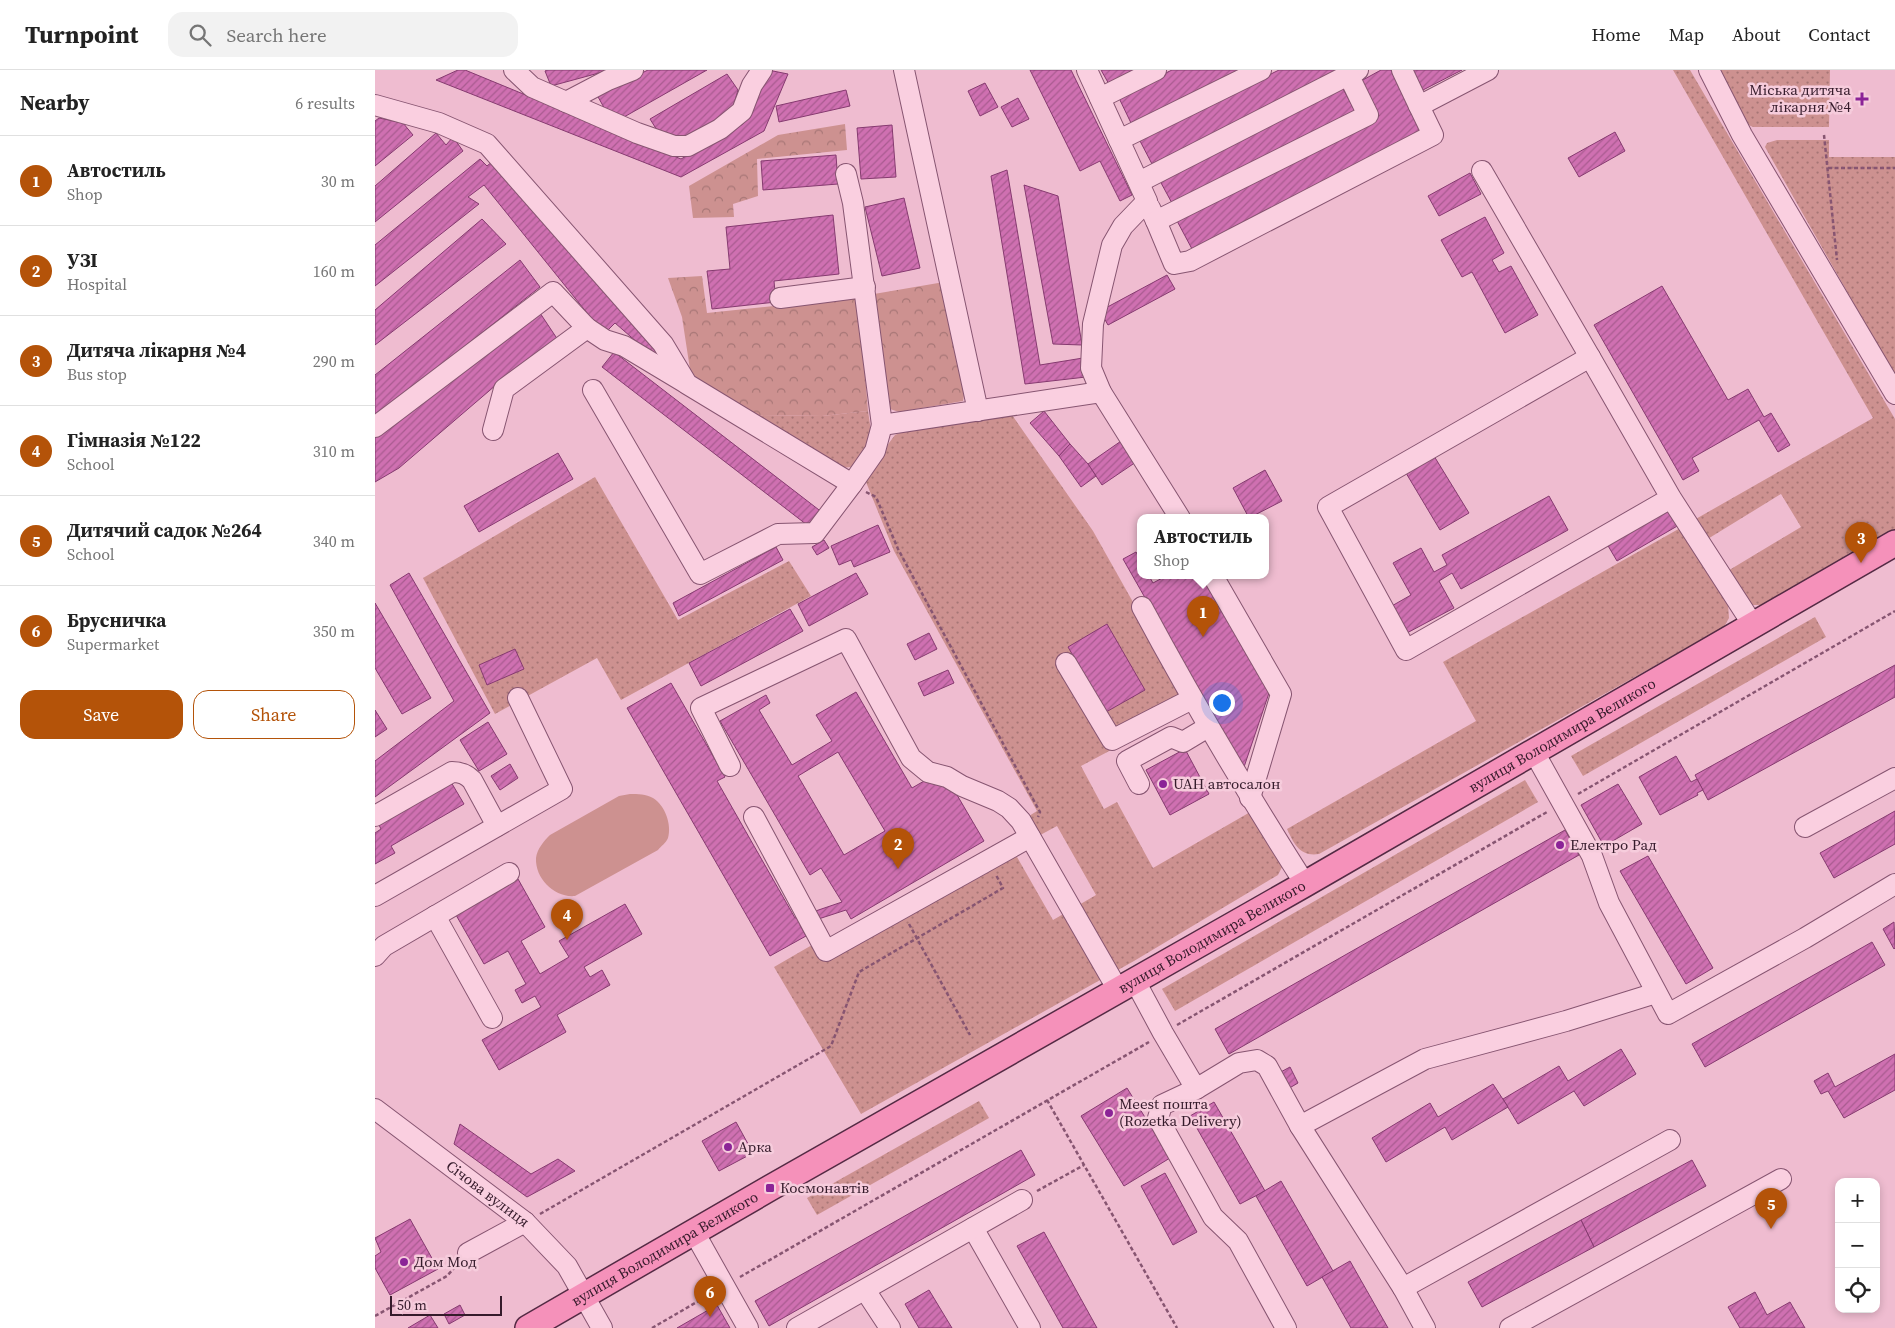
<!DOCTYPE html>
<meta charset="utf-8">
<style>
body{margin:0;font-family:"Source Serif 4",serif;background:#f2f2f2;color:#222}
.controls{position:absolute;right:15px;bottom:15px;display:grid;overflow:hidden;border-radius:10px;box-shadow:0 2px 8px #0003}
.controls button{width:45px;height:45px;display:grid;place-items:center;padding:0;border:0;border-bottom:1px solid #e0e0e0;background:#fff;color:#222;font:25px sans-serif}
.scale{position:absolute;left:15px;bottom:12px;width:112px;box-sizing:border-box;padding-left:5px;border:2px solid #351b2b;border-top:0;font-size:14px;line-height:18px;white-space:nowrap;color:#351b2b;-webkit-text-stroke:4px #f6ccdc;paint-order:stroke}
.you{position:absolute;left:846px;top:632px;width:18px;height:18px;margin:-12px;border:4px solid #fff;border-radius:50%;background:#1a73e8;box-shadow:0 0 0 8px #1a73e833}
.badge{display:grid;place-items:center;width:32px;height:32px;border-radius:50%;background:#b45309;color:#fff;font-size:16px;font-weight:700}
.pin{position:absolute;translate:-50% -41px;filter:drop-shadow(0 1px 2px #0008)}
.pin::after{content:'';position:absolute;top:26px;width:18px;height:15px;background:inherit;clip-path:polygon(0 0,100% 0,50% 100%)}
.popup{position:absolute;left:762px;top:444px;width:132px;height:65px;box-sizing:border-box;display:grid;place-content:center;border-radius:10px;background:#fff;filter:drop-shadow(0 1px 4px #0005);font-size:16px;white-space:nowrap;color:#767676}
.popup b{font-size:19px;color:#222}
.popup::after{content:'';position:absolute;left:50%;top:100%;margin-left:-10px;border:10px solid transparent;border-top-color:#fff}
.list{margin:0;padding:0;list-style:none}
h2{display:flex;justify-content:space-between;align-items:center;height:65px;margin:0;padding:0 20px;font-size:21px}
h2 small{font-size:16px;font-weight:400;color:#767676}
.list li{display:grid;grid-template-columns:32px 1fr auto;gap:15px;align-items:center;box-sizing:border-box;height:90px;padding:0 20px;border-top:1px solid #e0e0e0}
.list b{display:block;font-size:19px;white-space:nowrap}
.list p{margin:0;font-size:16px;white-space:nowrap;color:#767676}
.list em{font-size:16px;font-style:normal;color:#767676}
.actions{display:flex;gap:10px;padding:15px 20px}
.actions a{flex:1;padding:11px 0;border:1px solid #b45309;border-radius:15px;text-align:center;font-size:18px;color:#b45309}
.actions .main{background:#b45309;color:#fff}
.icon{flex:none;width:28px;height:28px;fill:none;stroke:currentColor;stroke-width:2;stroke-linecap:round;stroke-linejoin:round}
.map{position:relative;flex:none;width:1520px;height:1258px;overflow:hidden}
header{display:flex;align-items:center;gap:30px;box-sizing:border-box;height:70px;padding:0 25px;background:#fff;border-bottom:1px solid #e0e0e0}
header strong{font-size:24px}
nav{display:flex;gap:28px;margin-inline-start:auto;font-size:18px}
.search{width:350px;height:45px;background:#f2f2f2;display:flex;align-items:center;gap:12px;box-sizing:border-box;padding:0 18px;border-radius:15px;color:#767676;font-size:19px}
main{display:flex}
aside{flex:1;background:#fff}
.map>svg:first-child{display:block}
.grass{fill:url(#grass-dots)}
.forest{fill:url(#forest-crowns)}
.park{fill:#cd9190}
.building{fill:url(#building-hatch);stroke:#863a70;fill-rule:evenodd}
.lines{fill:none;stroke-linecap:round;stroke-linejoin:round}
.minor-casing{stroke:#875571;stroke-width:22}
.major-casing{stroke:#542a44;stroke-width:28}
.path{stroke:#875571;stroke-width:2.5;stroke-dasharray:4 2.5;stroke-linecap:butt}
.minor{stroke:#facfe0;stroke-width:20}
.major{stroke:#f591ba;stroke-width:25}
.poi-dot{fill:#8b2397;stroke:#f6ccdc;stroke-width:2}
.labels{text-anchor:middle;stroke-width:5;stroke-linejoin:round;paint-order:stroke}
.poi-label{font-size:15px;fill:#351b2b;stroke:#f6ccdc;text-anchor:start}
.street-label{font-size:15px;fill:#351b2b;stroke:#f6ccdc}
</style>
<header>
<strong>Turnpoint</strong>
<div class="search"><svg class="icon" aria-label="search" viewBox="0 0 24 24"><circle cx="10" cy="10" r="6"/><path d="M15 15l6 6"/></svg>Search here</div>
<nav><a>Home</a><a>Map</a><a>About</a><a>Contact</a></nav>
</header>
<main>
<aside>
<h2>Nearby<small>6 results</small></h2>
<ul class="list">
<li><span class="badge">1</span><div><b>Автостиль</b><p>Shop</p></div><em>30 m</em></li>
<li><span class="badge">2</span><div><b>УЗІ</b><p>Hospital</p></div><em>160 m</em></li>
<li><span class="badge">3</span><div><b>Дитяча лікарня №4</b><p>Bus stop</p></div><em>290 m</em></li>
<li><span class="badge">4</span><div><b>Гімназія №122</b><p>School</p></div><em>310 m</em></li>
<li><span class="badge">5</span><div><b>Дитячий садок №264</b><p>School</p></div><em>340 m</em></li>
<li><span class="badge">6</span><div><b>Брусничка</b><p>Supermarket</p></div><em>350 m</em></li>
</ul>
<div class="actions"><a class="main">Save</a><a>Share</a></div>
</aside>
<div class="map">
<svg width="1520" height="1258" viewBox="0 0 1520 1258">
<defs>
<pattern id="grass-dots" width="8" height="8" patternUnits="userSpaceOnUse" patternTransform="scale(1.25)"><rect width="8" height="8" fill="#cd9190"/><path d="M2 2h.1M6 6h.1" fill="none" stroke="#a77676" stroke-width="1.8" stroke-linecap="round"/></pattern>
<pattern id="forest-crowns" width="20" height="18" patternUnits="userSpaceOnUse" patternTransform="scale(1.25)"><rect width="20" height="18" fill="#cd9190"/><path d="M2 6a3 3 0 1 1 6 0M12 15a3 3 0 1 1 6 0" fill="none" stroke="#a77676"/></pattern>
<pattern id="building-hatch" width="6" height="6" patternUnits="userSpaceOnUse" patternTransform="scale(1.25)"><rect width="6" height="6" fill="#cf70b1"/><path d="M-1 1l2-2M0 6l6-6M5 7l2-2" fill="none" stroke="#a95b90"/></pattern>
</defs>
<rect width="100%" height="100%" fill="#efbcd0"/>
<g class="grass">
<path d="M1298,0H1315L1520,349V460L1390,535H1375L1351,502L1426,457L1406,424L1331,470L1319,450L1498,348Z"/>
<path d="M1340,0H1455L1454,57H1378L1369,53Z"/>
<path d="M1402,70H1454V87H1520V306L1390,77L1392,73Z"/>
<path d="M493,341L496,361L487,387L476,397L467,398L379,345L447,346Z"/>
<path d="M637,345L718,461L817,637L706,696L729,739L742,732L778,798L877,741L908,795L903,805L759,891L486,1044L399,897L437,875L447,891L638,780L678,850L721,825L682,756L656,770L646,751L662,741L519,481L491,412L514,373L520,365L532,360Z"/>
<path d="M220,407L303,550L414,491L436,526L246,630L222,588L120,644L48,508Z"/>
<path d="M1307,457L1353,534L1354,548L1349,557L944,784C925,787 919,774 912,759L1101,651L1068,592Z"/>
<path d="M1440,547L1451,567L1208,706L1196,686Z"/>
<path d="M1150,710L1163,732L800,941L787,919Z"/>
<path d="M604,1031L614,1048L442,1145L432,1128Z"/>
</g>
<g class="forest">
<path d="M470,54L472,80L382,89L383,126L358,134L359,147L318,148L314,116L403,65Z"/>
<path d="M327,206L332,243L484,227L493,341L447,346L379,345L316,306L307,247L293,208Z"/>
<path d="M569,212L591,315L588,331L524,342L515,339L499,224Z"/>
</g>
<path class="park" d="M255,724C263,724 271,724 278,728C290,735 297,755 293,768C291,773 286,776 283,780L200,826C180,828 160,809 161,788C162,779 169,771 175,765L244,726Z"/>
<g class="building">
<path d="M83,0H90L306,89L368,54L393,0L413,4L389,61L306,107L61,10Z"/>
<path d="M172,0H235L176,16L170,1Z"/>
<path d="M273,0H332L249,47L232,43L222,25Z"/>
<path d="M655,0H696L757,125L745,131L725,91L705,101Z"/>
<path d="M726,0H763L735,16Z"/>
<path d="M797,0H865L756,53L743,26Z"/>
<path d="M904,0H960L962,3L777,94L764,69Z"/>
<path d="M1006,0H1016L1047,62L817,179L801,149L1004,46L986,11Z"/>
<path d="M1037,0H1087L1046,21Z"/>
<path d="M352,4L363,20L357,41L306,71L285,65L275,49Z"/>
<path d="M610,13L623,37L605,46L593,21Z"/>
<path d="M967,17L980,41L798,135L785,111Z"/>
<path d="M471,20L475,36L404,52L401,36Z"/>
<path d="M643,28L654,49L637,57L626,37Z"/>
<path d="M4,48L28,53L38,65L0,96V51Z"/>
<path d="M517,55L521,107L486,109L482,58Z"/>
<path d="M1240,62L1250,81L1204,107L1193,88Z"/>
<path d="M61,63L71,75L78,67L88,81L0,152V116Z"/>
<path d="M461,85L463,114L388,120L386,91Z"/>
<path d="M105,89L112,96L118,91L286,281L279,287L240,253L229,264L109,115L93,127L104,134L0,216V175Z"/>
<path d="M632,100L665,295L708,288L711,307L650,314L616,106Z"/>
<path d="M1095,103L1106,124L1064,146L1053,126Z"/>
<path d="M649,115L683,126L707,275L678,274Z"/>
<path d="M529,128L545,198L507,206L490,137Z"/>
<path d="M458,145L464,204L399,211L401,232L337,239L332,201L355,199L351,157Z"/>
<path d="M1110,147L1129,183L1117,190L1124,202L1136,196L1163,245L1130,263L1097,202L1087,207L1066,170Z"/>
<path d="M107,149L131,174L0,275V240Z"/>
<path d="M145,190L165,217L0,347V305Z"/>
<path d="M792,205L800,219L733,255L725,241Z"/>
<path d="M1287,216L1353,330L1373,319L1389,347L1396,343L1415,375L1403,382L1384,350L1317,388L1324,401L1308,410L1219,255Z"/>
<path d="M165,243L183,270L121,315L24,398L0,412V365Z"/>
<path d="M239,282L448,443L436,458L227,297Z"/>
<path d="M669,341L695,374L684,386L655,353Z"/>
<path d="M749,369L761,392L727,415L713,394Z"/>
<path d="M695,374L713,394L721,406L706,417L684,386Z"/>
<path d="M183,383L198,409L104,462L89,436Z"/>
<path d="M1059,386L1094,443L1065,460L1031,403Z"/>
<path d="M890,400L907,431L874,448L858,418Z"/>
<path d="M1174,426L1193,460L1086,519L1077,503L1064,511L1079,538L1030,564L1015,537L1036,525L1018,493L1046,478L1059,502L1072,495L1067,485Z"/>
<path d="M1294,438L1304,455L1242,491L1232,474Z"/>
<path d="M503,455L515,482L479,497L476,490L464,495L456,476Z"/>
<path d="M449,470L454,478L442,485L437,477Z"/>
<path d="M401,477L408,490L304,546L298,533Z"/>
<path d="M761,482L766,490V506H774L778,513L791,506H829L895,620L868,700L748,489Z"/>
<path d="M34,503L115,643L0,727V691L79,631L15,515Z"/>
<path d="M481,503L493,524L434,556L423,534Z"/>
<path d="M0,533L56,628L27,644L0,598Z"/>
<path d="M415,539L428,561L326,616L314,593Z"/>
<path d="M732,554L770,620L731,642L693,577Z"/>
<path d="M554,563L562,579L540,590L532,574Z"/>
<path d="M140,579L149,599L112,615L104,595Z"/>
<path d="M1520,595V627L1333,730L1320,705Z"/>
<path d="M573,600L579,613L549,626L543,613Z"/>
<path d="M296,613L350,707L342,711L420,848L467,832L446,798L435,805L345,651L391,625L395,633L384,640L417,695L457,671L441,645L481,622L537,718L556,707L575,713L609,771L476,849L471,840L425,855L431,866L395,886L252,638ZM463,682L510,761L469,785L423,706Z"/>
<path d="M0,640L12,659L0,667Z"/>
<path d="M113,652L132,684L104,701L85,670Z"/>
<path d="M810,679L834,724L795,745L771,700Z"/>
<path d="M1301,686L1316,712L1322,709L1328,720L1322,723L1323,725L1285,745L1264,707Z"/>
<path d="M135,694L143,708L125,720L116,706Z"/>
<path d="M76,712L89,734L16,776L20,783L0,794V763L6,759L3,753Z"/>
<path d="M1243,714L1267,754L1229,776L1206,735Z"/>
<path d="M1520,741V774L1459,808L1445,783Z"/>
<path d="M1190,760L1204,785L854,984L840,959Z"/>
<path d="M1273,786L1338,898L1311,914L1245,801Z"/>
<path d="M143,809L170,857L146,871L165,904L194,887L184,871L250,834L267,864L209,897L215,907L227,900L235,915L182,945L191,962L124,1000L107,970L166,937L160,926L147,933L140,920L151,914L133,881L109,894L81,845Z"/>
<path d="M1519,852L1520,878L1519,879L1508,859Z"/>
<path d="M1497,872L1510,895L1330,997L1317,974Z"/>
<path d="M1246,979L1261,1004L1209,1036L1199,1021L1143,1054L1128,1029L1184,996L1193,1011Z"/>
<path d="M1520,984V1020L1469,1048L1453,1021L1446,1024L1439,1011L1453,1003L1460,1017Z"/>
<path d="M915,997L923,1013L911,1020L902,1004Z"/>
<path d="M1118,1014L1133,1037L1077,1070L1070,1057L1011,1092L997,1068L1055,1033L1063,1047Z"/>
<path d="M752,1018L795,1088L749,1116L706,1046Z"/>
<path d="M839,1032L890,1121L865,1134L815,1046Z"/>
<path d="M361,1052L378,1083L344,1101L327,1071Z"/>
<path d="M85,1054L156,1104L183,1089L200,1101L152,1127L79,1074Z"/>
<path d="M646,1080L660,1105L394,1256L380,1231Z"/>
<path d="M1317,1090L1331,1116L1219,1177L1206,1150Z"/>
<path d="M790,1103L822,1162L798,1175L766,1116Z"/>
<path d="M906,1111L958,1201L932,1216L881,1126Z"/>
<path d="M35,1149L63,1199L15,1225L0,1198V1186L6,1182L0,1168Z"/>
<path d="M1206,1150L1219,1177L1107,1237L1093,1212Z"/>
<path d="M669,1162L722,1258H688L642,1176Z"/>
<path d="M975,1191L1013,1258H976L947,1207Z"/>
<path d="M554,1220L577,1258H544L530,1234Z"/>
<path d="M1380,1222L1392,1245L1415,1232L1430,1258H1365L1353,1237Z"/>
<path d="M85,1235L90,1245L74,1254L69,1244Z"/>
<path d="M342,1235L355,1258H302Z"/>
<path d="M55,1245L63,1258H33Z"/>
</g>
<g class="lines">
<defs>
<g id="minor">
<path d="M139,0L157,17L262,63L299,76H313L345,59L367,41L377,15L387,0"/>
<path d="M529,0L603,341"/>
<path d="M712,0L772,131L748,156L737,175L718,254L716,298L726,322"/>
<path d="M1027,0L1044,36L1113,0"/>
<path d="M1334,0L1367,65L1520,324"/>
<path d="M725,28L781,0"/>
<path d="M191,32L233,10L258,0"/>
<path d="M0,35L64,53L112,74L288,274L312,314L477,414L500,381L507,355"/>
<path d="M744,70L886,0"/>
<path d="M1107,101L1215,287"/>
<path d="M471,104L478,133L507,355L726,322L805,448"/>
<path d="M764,112L983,0"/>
<path d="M775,138L781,151L993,45L971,0"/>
<path d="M781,151L799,194L815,191L1058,65L1044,36"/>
<path d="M405,228L490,217"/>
<path d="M218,320L325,504L403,464L440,463L477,414"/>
<path d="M0,357L178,222L212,258L230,270L249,276L309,312"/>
<path d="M118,360L129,319L212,258"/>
<path d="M1296,428L1031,580L953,437L1215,287L1296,428L1378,555"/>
<path d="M838,506L906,624L875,728"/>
<path d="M767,537C818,632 872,723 930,814"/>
<path d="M691,593L737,670L817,629"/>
<path d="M1159,682L1217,786L1234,833L1293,944L1430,868L1520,814"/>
<path d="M355,696L326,638L471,569L536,688L553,702L572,707L587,716L623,731L634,738L646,751L743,920"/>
<path d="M764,714L752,691L796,667L808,672L833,657"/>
<path d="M0,746L77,702C86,702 91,704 97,710L122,756"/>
<path d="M379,747L451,881L655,767"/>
<path d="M1430,757L1520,708"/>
<path d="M0,826L187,719L143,628"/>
<path d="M60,846L117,948"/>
<path d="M0,886L9,876L134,803"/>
<path d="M760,911L788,963L821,1019L864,993L882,990L892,996L925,1056L1028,1218L1295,1070"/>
<path d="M821,1019L787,1035L783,1048L838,1147L863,1171L911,1258"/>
<path id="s1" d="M0,1039L150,1152L192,1196L227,1258"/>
<path d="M925,1056L1050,989L1191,951L1281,923"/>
<path d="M598,1158L655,1258"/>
<path d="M319,1162L373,1258"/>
<path d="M93,1183L150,1152"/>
<path d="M1028,1218L1050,1258"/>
<path d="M490,1220L515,1258"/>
<path d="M422,1258L647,1130"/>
<path d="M1135,1258L1406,1109"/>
</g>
<g id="major">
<path id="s2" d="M153,1258L395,1118L930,814L1520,473"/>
</g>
</defs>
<use href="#minor" class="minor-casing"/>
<use href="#major" class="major-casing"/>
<g class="path">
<path d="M1449,65L1462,190"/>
<path d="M1453,98H1520"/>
<path d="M491,422L501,427L523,479L665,742L663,747"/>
<path d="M1203,724L1520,541"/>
<path d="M534,854L595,965"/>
<path d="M802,955L1172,742"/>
<path d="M672,1030L802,1258"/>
<path d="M662,1121L709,1095"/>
<path d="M165,1144L456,976L484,902L628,818L621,805"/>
<path d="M365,1207L774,972"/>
<path d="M0,1246L72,1206L82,1195"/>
<path d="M277,1258L334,1225"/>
</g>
<use href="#minor" class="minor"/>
<use href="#major" class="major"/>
</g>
<g class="poi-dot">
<path d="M1484.5 21.5h5v5h5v5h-5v5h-5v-5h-5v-5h5z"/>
<circle cx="788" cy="714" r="5"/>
<circle cx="1185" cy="775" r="5"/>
<circle cx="734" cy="1043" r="5"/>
<circle cx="353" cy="1077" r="5"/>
<rect x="390" y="1113" width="10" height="10" rx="2.5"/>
<circle cx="29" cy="1192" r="5"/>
</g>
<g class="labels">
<g class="poi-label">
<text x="1476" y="25" text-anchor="end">Міська дитяча<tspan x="1476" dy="17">лікарня №4</tspan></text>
<text x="798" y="719">UAH автосалон</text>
<text x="1195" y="780">Електро Рад</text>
<text x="744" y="1039">Meest пошта<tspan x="744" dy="17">(Rozetka Delivery)</tspan></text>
<text x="363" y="1082">Арка</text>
<text x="405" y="1123">Космонавтів</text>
<text x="39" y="1197">Дом Мод</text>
</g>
<g class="street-label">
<text dy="5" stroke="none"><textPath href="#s2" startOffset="1192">вулиця Володимира Великого</textPath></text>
<text dy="5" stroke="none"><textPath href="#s2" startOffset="788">вулиця Володимира Великого</textPath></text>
<text dy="5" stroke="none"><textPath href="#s1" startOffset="141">Січова вулиця</textPath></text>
<text dy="5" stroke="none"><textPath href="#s2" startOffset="158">вулиця Володимира Великого</textPath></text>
</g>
</g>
</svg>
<div class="controls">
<button>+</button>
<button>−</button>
<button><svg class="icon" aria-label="locate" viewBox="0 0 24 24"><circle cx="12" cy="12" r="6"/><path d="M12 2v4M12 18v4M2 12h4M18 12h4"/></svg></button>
</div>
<div class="scale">50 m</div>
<div class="you"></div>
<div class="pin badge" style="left:828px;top:567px">1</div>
<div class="popup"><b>Автостиль</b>Shop</div>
<div class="pin badge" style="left:523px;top:799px">2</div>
<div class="pin badge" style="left:1486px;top:493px">3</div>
<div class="pin badge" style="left:192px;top:870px">4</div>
<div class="pin badge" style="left:1396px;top:1159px">5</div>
<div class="pin badge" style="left:335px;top:1247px">6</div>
</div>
</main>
